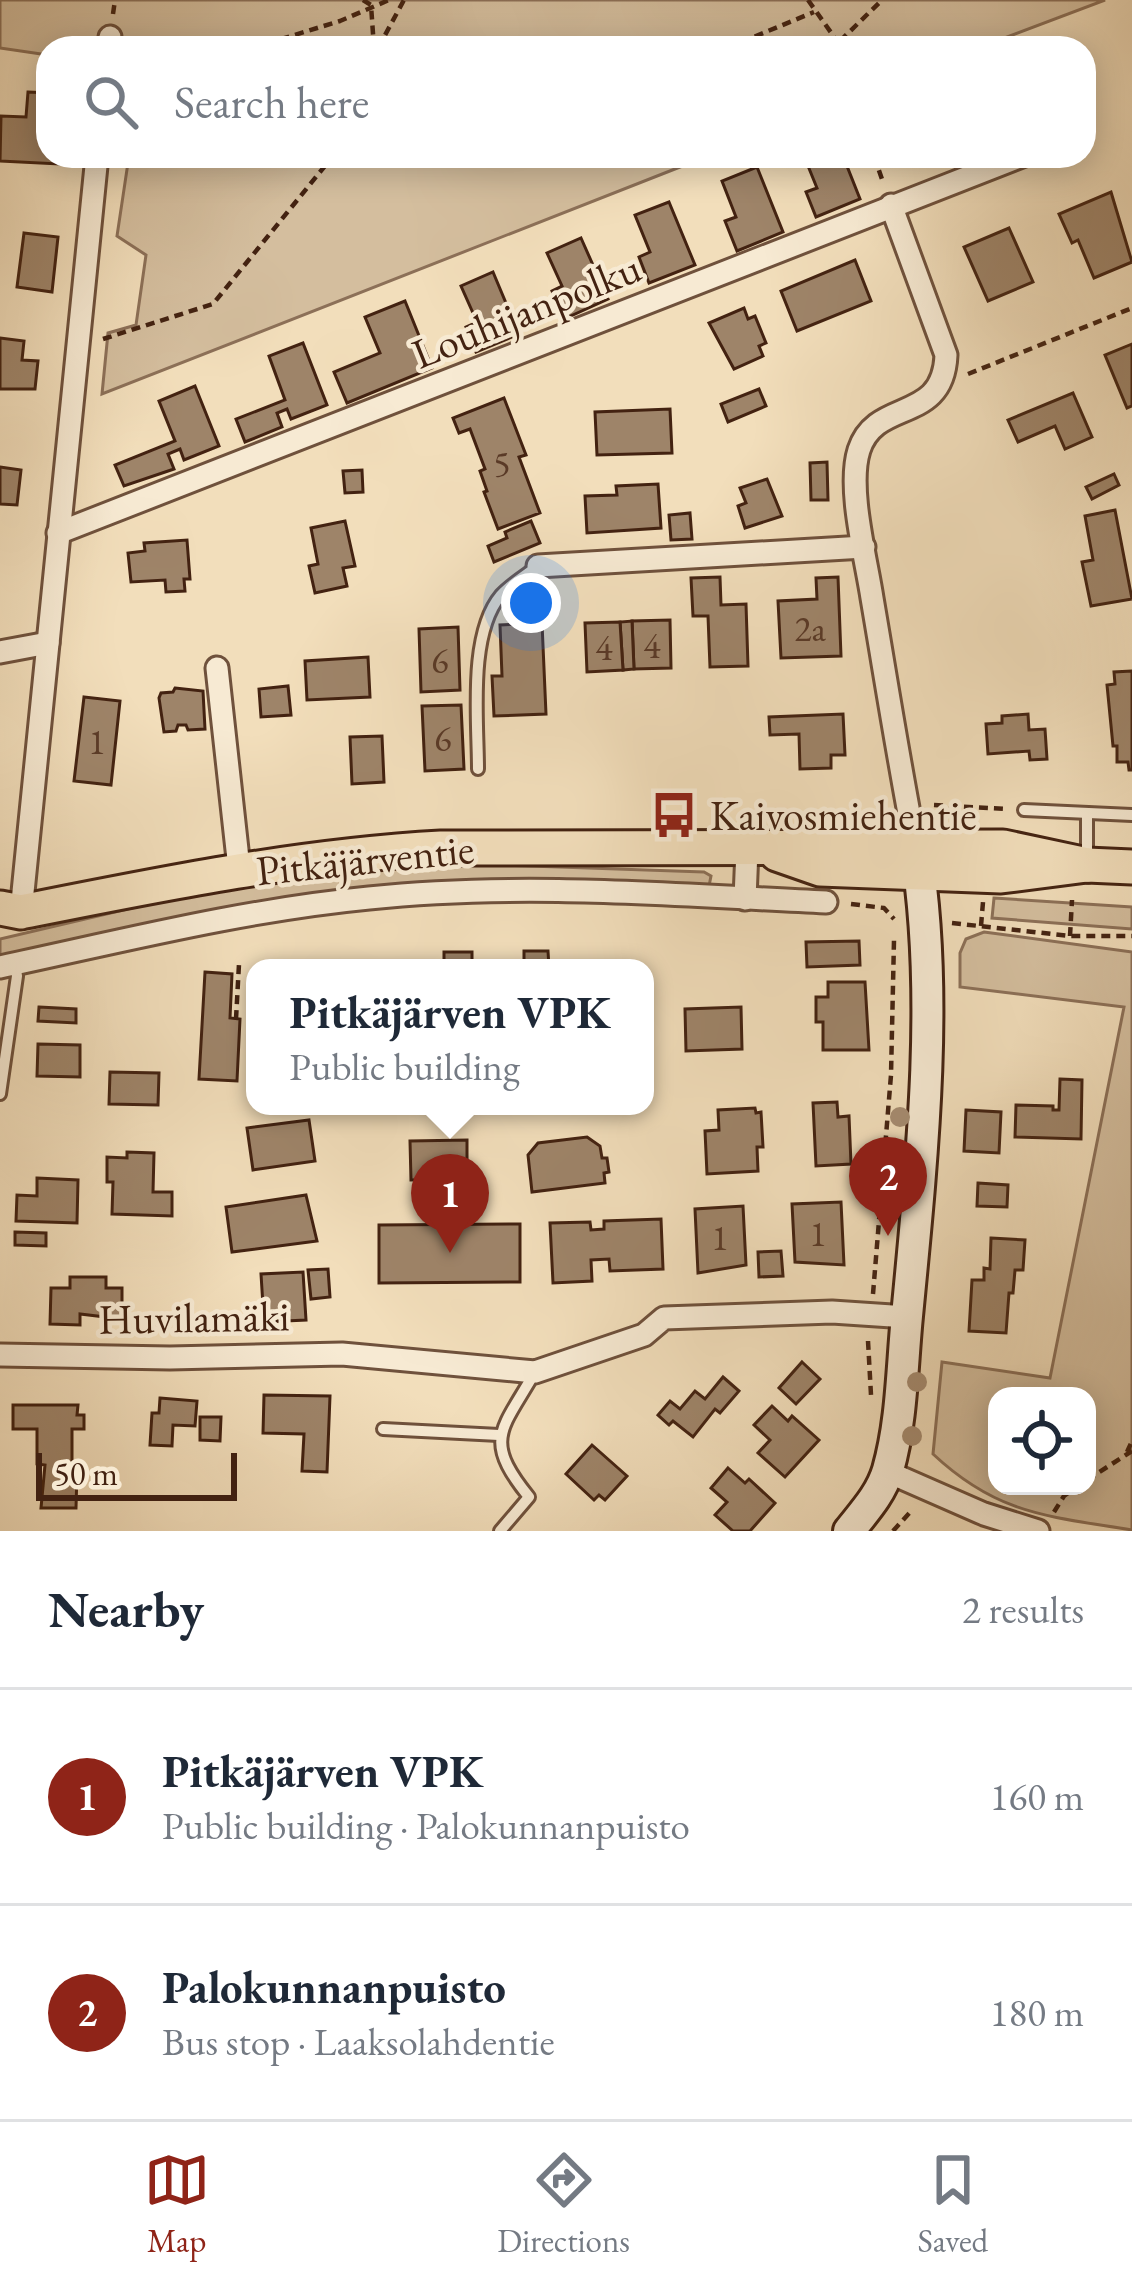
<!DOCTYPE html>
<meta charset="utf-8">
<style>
body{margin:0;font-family:"EB Garamond",serif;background:#f6f6f7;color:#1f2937}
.controls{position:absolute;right:36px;bottom:36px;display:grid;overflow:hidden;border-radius:24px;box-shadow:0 6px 30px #0003}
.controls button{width:108px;height:108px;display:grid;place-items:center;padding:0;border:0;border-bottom:3px solid #e0e1e3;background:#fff;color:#1f2937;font:60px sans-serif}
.scale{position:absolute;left:36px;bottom:30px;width:201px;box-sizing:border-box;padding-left:12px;border:6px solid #432211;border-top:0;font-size:33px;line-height:42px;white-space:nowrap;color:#432211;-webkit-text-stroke:9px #f7ead3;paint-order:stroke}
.you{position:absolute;left:531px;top:603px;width:42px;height:42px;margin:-30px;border:9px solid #fff;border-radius:50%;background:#1a73e8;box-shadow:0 0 0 18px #1a73e833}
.badge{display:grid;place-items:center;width:78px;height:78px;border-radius:50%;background:#8f2418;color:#fff;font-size:39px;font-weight:700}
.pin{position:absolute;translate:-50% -99px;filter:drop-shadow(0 3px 6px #0008)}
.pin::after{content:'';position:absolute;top:63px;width:42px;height:36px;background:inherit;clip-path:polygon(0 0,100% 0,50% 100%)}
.popup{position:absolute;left:246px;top:959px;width:408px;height:156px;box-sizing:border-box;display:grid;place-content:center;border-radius:24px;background:#fff;filter:drop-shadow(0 3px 9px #0005);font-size:39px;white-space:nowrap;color:#747a83}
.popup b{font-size:45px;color:#1f2937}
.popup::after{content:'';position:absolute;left:50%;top:100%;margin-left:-24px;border:24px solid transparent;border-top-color:#fff}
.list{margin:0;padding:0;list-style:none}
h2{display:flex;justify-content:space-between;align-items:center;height:156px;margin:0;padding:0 48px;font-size:51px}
h2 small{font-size:39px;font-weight:400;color:#747a83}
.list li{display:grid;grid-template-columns:78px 1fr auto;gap:36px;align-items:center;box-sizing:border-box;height:216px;padding:0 48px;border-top:3px solid #e0e1e3}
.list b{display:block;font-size:45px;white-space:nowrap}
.list p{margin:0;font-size:39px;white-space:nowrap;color:#747a83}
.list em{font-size:39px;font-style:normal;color:#747a83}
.icon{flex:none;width:66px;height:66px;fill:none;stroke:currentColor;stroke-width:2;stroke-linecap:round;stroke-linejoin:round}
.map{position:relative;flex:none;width:1132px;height:1531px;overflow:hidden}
.search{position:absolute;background:#fff;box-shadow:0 6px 30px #0003;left:36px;right:36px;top:36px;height:132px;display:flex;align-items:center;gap:30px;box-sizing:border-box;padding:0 42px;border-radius:36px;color:#747a83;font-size:45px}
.sheet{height:588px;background:#fff}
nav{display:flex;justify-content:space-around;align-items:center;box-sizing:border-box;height:168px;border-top:3px solid #e0e1e3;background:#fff;font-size:33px;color:#747a83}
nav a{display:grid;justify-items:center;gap:6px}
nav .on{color:#8f2418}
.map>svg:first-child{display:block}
.green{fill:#d4be9e;stroke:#8c7058;stroke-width:3;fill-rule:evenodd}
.building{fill:#9e8469;stroke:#432211;stroke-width:3}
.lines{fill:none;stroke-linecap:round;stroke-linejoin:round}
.lane-casing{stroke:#6f513c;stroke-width:16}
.street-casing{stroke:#6f513c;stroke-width:27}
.secondary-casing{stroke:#432211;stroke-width:36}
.primary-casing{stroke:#432211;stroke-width:39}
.path{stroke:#432211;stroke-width:4.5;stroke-dasharray:9 6;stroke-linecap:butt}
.lane{stroke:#f7ead3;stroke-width:10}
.street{stroke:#f7ead3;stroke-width:21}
.secondary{stroke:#f7ead3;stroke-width:30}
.primary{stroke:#f2debb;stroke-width:33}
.tree{fill:#a68c71}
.labels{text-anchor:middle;stroke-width:9;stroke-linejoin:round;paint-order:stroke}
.number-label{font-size:36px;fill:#5a3a27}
.street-label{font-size:42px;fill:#432211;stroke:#f7ead3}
.poi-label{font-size:42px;fill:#432211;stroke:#f7ead3;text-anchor:start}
</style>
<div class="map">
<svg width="1132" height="1531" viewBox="0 0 1132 1531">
<rect width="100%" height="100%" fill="#f2debb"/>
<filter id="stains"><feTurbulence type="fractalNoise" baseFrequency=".00167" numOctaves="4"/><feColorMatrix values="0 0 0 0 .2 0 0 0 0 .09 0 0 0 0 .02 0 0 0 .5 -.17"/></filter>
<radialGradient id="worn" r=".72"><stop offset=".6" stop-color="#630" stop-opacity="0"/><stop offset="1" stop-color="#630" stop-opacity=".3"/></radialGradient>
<g class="green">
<path d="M0,0H1105L978,48H48V55L0,48Z"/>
<path d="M129,156H708L102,394L108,333L136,325L146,255L117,236Z"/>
<path d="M468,864L704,872L711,876L709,886L515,883L0,957V939L234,884L313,874Z"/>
<path d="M994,898L1132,907V929L992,918Z"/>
<path d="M984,932L1132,952V1530C1048,1516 998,1515 933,1454L942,1362L1050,1378L1124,1007L960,987V953L966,939ZM997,1396H1087V1486H997Z"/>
</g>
<g class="building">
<path d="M28,92L48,93V156H59V164L0,161L1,116L26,117Z"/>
<path d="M804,156H843L860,199L816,217L806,192L817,188Z"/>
<path d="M757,167L783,232L737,251L725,221L736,217L722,181Z"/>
<path d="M1111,192L1132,262L1094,278L1078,240L1072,243L1059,214Z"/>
<path d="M669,202L695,265L649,283L639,257L650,252L635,215Z"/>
<path d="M1009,228L1033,282L988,301L964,247Z"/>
<path d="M24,233L58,237L52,292L17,287Z"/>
<path d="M581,238L608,299L564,319L552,291L562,286L547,253Z"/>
<path d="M855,260L871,301L797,331L781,291Z"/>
<path d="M493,272L519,334L476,352L466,327L477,322L461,286Z"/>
<path d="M405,301L432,368L347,403L334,372L380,353L365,317Z"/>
<path d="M744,308L748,319L755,316L766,343L759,346L763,356L734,369L709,323Z"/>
<path d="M0,338L24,341L22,360L38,361L35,389H0Z"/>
<path d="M303,343L327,405L291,419L287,409L277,413L282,427L245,442L236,419L285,400L269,356Z"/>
<path d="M1132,344V406L1127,408L1105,355Z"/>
<path d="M195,386L219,446L184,460L180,449L168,454L174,469L124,486L115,465L175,441L159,401Z"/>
<path d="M759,389L766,406L728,422L721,404Z"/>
<path d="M1073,393L1092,437L1065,449L1055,426L1018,442L1008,420Z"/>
<path d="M504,398L526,455L519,457L540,513L498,529L484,492L487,491L480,471L485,469L470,429L459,433L453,418Z"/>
<path d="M670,409L672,453L597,455L595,412Z"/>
<path d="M827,462L828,500H811L810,463Z"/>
<path d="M0,467L21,470L17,505L0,504Z"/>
<path d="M362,470L363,492L345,493L343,471Z"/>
<path d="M1114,474L1119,485L1092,499L1086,487Z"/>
<path d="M767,479L782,516L745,528L738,506L746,503L740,488Z"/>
<path d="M658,484L661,528L587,533L585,496L617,495L616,486Z"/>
<path d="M1115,510L1132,599L1091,606L1082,562L1093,560L1085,516Z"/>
<path d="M690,513L692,539L671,540L669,515Z"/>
<path d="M345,521L355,566L343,568L347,586L315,593L309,566L318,564L311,528Z"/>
<path d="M531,521L540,543L494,562L488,546L507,538L505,532Z"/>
<path d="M187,540L190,579H184L185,591L166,592L165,580L131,582L128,553L145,551L144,543Z"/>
<path d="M720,577L721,605L746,604L748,666L710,667L708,616H693L691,578Z"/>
<path d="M838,577L841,656L781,658L778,601L817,599L816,578Z"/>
<path d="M670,620L671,668L634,669L632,621Z"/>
<path d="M632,621L634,669L623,670L620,622Z"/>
<path d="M620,622L623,670L587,672L585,623Z"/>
<path d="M542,623L546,714L494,716L492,676H502L500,625Z"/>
<path d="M458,627L460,690L421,692L419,629Z"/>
<path d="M368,657L370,697L307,700L305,661Z"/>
<path d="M1132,671V770H1129L1128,762H1117V746H1113L1107,685L1115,684L1114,672Z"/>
<path d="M288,686L291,715L261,717L259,689Z"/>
<path d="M175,688L203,691L205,729L188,730L186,725H178L176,731L164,732L159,698L161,693L173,692Z"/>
<path d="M84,697L120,701L111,785L74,781Z"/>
<path d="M461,705L464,769L425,771L422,706Z"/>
<path d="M843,714L845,755H831V768L800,769L799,734L770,735L769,717Z"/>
<path d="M1028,714L1029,730L1045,729L1047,759L1030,760L1029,751L988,754L986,724L1002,723V716Z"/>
<path d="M382,736L384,782L352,784L350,737Z"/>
<path d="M859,941L860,965L807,967L806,942Z"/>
<path d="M524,951H548L549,968H524Z"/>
<rect x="444" y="952" width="28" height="16"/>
<path d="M205,972L232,974L230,1018L240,1019L237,1081L199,1079Z"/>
<path d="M828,982H865L869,1050H823V1022H816V997H828Z"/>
<path d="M39,1007L76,1009V1023L38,1021Z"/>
<path d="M741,1007L742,1049L686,1051L685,1009Z"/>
<path d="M38,1044L80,1045V1077L37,1076Z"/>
<path d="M110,1072L159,1073L158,1105L109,1104Z"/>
<path d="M1060,1079L1082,1080L1081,1139L1015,1137L1016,1105L1053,1106V1110H1059Z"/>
<path d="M837,1102L838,1117L849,1116L851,1164L816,1166L813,1103Z"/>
<path d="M755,1108L756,1113L761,1112L763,1147H757L758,1171L707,1174L705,1131L719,1130L718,1110Z"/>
<path d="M966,1110L1001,1112L999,1153L964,1151Z"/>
<path d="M309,1120L315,1161L253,1170L247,1128Z"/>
<path d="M587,1137L600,1146L602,1158H607L609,1172L604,1173L605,1183L532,1192L528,1155L538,1143Z"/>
<path d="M467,1140V1179L411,1180L410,1141Z"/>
<path d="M127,1152L154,1153L153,1192H172V1216L112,1214L113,1182H107V1157L127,1158Z"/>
<path d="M37,1178L78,1180L77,1223L16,1221L17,1195L37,1196Z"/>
<path d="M978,1183L1008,1185L1007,1207L977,1206Z"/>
<path d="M306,1195L317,1241L232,1252L226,1207Z"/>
<path d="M841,1202L844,1265L795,1262L792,1204Z"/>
<path d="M743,1206L746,1265L698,1273L695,1209Z"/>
<path d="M661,1219L663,1269L610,1271L609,1259L591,1260L592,1281L553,1283L550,1223L590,1222L591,1230L604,1229V1221Z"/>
<path d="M520,1224V1282L379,1283V1225Z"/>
<path d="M15,1232L46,1233V1246L15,1245Z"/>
<path d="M991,1238L1025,1240L1023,1270H1015L1013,1293H1009L1006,1333L969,1331L972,1280H984V1268L990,1269Z"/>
<path d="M781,1251L783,1276L759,1277L758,1252Z"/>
<path d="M328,1269L330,1297L311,1299L308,1270Z"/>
<path d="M303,1272L306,1320L264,1322L261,1274Z"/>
<path d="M70,1277H106V1288H122V1319L80,1314V1325L50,1324L51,1288H70Z"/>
<path d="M802,1362L820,1379L796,1404L779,1388Z"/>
<path d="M723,1377L739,1391L720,1413L715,1409L693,1437L673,1421L669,1425L658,1415L670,1401L680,1409L695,1391L705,1399Z"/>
<path d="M264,1395L330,1396L327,1472L302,1471L304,1434L263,1433Z"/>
<path d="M160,1398L197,1401L195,1426L173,1425L172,1446L150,1445L152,1413H159Z"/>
<path d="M13,1405H78L77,1415H84V1429H72V1465H60L61,1472H77L76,1508H41L45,1465L37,1464V1429H13Z"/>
<path d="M772,1406L788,1421L792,1416L819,1440L785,1477L758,1453L770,1440L754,1425Z"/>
<path d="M200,1417H221L220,1441L200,1440Z"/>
<path d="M592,1445L627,1476L605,1500L599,1495L594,1500L566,1474Z"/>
<path d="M728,1468L745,1483L749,1479L775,1503L750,1531H733L715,1515L727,1502L711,1488Z"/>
</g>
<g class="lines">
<defs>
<g id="lane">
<path d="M478,769C478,720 468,634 501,595C511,584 526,575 538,566"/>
<path d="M1024,810L1132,815"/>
<path d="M1087,858V813"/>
<path d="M0,1094L17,976L15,964"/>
<path d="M383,1429L499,1435"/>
<path d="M500,1531L529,1497C482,1439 502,1430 535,1372"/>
</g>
<g id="street">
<path d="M109,48L110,37"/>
<path d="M891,205L946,355C943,425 876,397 859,450C847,488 866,558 872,598C886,680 899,763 915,845"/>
<path d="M58,533L1022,156"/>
<path d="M538,566L864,547"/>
<path d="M0,652L48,643"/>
<path d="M217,668L239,868"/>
<path d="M745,899L747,849"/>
<path d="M21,912L97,156"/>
<path d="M0,967C122,941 244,910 369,898C520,882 674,895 826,902"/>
<path d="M0,1355L170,1358L342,1354L535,1372L644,1335L664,1318L832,1312L907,1317"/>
<path d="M888,1472L984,1514L1038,1531"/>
</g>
<path id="secondary" d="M849,1531C864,1512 881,1494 888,1470C902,1421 902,1366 907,1316C921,1170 940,996 916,851"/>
<g id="primary">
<path d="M777,854L820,869L1001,876L1087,865L1132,867"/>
<path d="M0,908L21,912C161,884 298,856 441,848L1003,847L1087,865"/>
</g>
</defs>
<use href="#lane" class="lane-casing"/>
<use href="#street" class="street-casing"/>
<use href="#secondary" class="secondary-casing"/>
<use href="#primary" class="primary-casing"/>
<g class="path">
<path d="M363,0L371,5L374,48"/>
<path d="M808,0L842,48"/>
<path d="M113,14L115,0"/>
<path d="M840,41L882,0"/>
<path d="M133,43L156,48"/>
<path d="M252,48L340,21L389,0"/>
<path d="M378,48L404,0"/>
<path d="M727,48L814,12"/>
<path d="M874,156L883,182"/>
<path d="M103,339L213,304L333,156"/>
<path d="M968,374L1132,308"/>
<path d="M934,805L1007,809"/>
<path d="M851,904L884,908L894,919"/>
<path d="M952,923L1070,936H1132"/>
<path d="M981,926L983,902"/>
<path d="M1070,936L1072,900"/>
<path d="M236,1019L239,964"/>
<path d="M873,1294L891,1075L894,940"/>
<path d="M868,1341L871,1395"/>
<path d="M1127,1452L1132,1441"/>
<path d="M1087,1480L1132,1451"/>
<path d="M1054,1512L1064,1496L1078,1486"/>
<path d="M893,1531L913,1509"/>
</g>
<use href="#lane" class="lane"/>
<use href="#street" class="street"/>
<use href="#secondary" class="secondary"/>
<use href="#primary" class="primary"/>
</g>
<g class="tree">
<circle cx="900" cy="1117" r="10"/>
<circle cx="898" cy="1151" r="10"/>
<circle cx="917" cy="1382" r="10"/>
<circle cx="912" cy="1436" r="10"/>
</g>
<defs>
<symbol id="bus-bare" viewBox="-9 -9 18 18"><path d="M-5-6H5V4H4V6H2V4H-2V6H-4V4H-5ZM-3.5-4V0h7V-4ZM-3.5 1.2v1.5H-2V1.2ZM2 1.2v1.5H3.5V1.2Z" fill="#8f2418" stroke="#f7ead3" stroke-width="2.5" paint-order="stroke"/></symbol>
</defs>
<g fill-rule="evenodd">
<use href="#bus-bare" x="641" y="782" width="66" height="66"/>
</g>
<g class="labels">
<g class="number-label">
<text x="502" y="476">5</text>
<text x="810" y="641">2a</text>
<text x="652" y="658">4</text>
<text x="604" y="660">4</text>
<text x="440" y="673">6</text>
<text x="443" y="751">6</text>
<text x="97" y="754">1</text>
<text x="818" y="1246">1</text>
<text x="720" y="1250">1</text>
</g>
<g class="street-label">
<text transform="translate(526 310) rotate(-22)" y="15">Louhijanpolku</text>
<text transform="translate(365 859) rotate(-6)" y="15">Pitkäjärventie</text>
<text transform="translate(194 1317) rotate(-1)" y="15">Huvilamäki</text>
</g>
<g class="poi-label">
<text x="710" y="830">Kaivosmiehentie</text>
</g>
</g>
<rect width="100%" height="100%" filter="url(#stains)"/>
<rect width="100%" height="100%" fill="url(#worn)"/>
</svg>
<div class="controls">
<button><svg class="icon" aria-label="locate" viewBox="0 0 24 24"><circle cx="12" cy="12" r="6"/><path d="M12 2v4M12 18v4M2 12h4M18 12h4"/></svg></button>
</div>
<div class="scale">50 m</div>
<div class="you"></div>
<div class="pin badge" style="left:450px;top:1253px">1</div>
<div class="popup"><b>Pitkäjärven VPK</b>Public building</div>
<div class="pin badge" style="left:888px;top:1236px">2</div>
<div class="search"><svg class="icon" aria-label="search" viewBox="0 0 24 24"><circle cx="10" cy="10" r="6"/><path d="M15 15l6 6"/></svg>Search here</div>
</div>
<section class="sheet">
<h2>Nearby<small>2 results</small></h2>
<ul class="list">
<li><span class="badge">1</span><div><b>Pitkäjärven VPK</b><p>Public building · Palokunnanpuisto</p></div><em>160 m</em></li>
<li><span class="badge">2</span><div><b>Palokunnanpuisto</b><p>Bus stop · Laaksolahdentie</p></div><em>180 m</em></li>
</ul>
</section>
<nav>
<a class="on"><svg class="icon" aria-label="map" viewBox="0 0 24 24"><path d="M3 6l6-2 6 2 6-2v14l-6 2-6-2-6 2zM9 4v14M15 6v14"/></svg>Map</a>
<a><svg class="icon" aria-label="directions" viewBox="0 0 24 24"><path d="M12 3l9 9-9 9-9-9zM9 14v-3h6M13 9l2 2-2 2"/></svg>Directions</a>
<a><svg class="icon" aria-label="saved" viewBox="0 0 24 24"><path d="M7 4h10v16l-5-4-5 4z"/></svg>Saved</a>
</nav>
